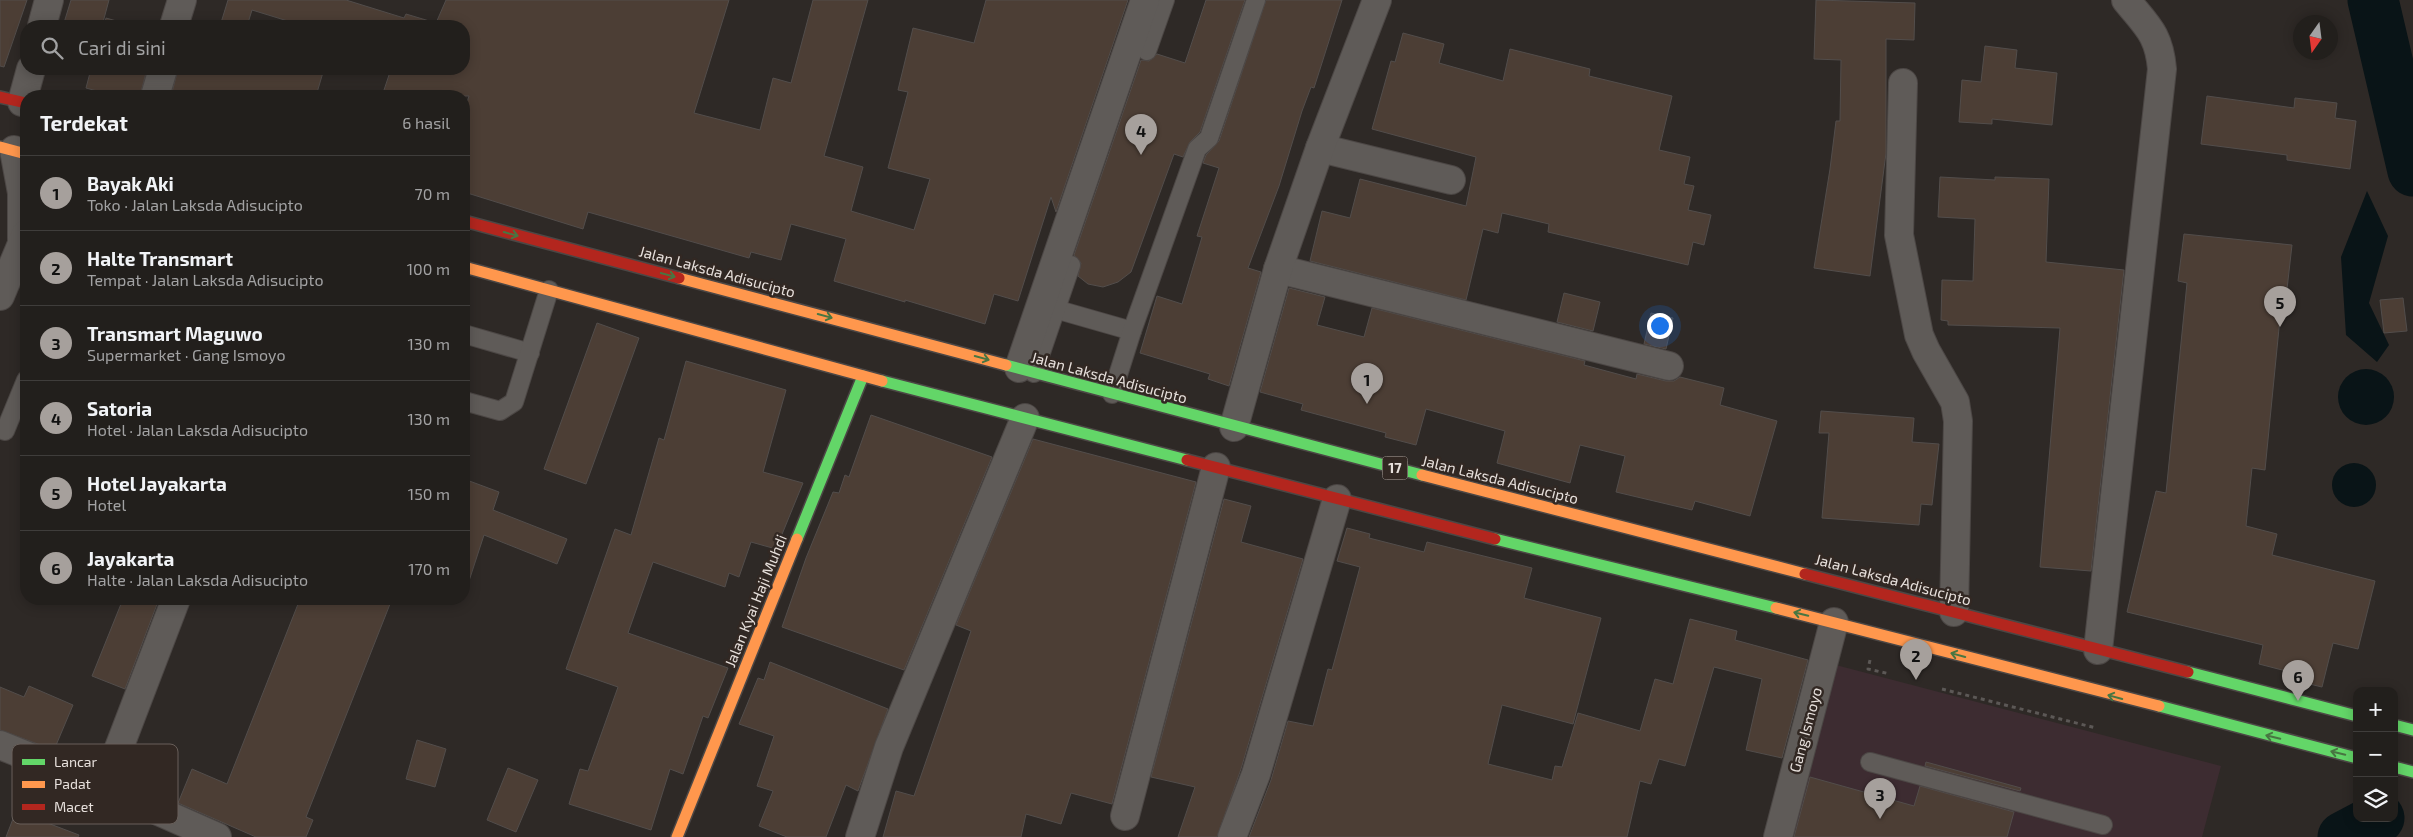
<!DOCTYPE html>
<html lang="id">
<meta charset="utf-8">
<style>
body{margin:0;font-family:"Exo 2",sans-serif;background:#2e2c29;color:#f1f3f6}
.controls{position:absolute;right:15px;bottom:15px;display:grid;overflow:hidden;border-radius:10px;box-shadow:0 2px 12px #0003}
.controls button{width:45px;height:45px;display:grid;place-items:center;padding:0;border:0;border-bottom:1px solid #3f3d3b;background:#221f1c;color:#f1f3f6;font:25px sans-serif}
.compass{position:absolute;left:2293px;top:15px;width:45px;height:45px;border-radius:50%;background:#221f1c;box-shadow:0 2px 12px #0003;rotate:194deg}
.you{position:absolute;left:1659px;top:325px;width:18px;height:18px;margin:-12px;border:4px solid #fff;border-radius:50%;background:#1a73e8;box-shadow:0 0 0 8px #1a73e833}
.badge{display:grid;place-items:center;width:32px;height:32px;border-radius:50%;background:#a6a09c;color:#111;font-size:16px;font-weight:700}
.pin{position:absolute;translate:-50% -41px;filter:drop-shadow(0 1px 2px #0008)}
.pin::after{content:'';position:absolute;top:26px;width:18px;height:15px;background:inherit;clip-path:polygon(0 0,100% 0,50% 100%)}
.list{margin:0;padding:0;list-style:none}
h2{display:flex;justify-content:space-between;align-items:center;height:65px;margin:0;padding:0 20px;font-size:21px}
h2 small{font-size:16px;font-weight:400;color:#a2a2a3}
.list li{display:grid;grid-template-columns:32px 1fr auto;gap:15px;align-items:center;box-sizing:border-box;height:75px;padding:0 20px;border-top:1px solid #3f3d3b}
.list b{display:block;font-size:19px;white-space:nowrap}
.list p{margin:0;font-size:16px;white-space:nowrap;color:#a2a2a3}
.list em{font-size:16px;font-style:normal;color:#a2a2a3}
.icon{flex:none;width:28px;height:28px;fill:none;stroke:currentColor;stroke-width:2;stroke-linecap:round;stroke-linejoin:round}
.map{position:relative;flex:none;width:2413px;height:837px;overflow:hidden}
.search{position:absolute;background:#221f1c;box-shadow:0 2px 12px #0003;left:20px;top:20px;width:450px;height:55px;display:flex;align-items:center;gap:12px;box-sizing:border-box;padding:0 18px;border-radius:20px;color:#a2a2a3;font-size:19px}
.panel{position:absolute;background:#221f1c;box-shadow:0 2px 12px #0003;left:20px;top:90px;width:450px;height:515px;border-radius:20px}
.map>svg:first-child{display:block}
.commercial{fill:#3d2c31}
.water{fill:#091417}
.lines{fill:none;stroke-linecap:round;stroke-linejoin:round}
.river{stroke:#091417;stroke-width:51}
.building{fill:#4c3e35;stroke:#524d4b}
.lane-casing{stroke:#4c4745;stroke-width:20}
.street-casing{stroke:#4c4745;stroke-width:30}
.fast-casing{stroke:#4c4745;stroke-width:14}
.slow-casing{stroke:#4c4745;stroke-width:14}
.jam-casing{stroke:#4c4745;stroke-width:14}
.path{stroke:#5c5856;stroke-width:3;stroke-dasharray:4 4;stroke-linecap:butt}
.lane{stroke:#5f5b58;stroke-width:18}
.street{stroke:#5f5b58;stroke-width:28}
.fast{stroke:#63d668;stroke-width:11}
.slow{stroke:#ff974d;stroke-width:11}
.jam{stroke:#b3261e;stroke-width:11}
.oneway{stroke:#487642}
.labels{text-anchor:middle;stroke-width:5;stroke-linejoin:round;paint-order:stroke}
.shield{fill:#322823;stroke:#b1a9a4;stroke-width:1}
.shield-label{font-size:14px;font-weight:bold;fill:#e7e0dc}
.street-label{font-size:15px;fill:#e7e0dc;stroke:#322823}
.key{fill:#322823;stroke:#685f5a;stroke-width:1}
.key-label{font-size:14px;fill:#e7e0dc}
</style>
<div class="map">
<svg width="2413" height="837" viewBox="0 0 2413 837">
<rect width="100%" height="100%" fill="#2e2926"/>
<path class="commercial" d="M1832,664L2221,766L2202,837H1787Z"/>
<g class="water">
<path d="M2367,191L2388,236L2369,303L2389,345L2377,362L2346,335L2341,257Z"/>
<circle cx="2366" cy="397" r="28"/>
<circle cx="2354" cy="485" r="22"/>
</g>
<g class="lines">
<g class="river">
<path d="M2373,0L2413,171"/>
<path d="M2343,837L2379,818"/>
</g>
</g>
<g class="building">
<path d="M0,0H27L4,67L0,66Z"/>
<path d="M71,0H109L102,26H63Z"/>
<path d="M228,0H346L404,18L406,14L436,23L446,0H729L694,113L760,130L773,78L791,83L813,0H868L824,156L863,167L851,211L914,230L930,179L888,168L908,92L898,90L913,28L974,43L986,0H1128L1056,212L1051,197L1018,301L994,294L985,324L905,300V302L834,281L846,239L791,224L781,260L751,252L749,258L588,212L583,229L464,192V112L469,96H382L391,69H464V26H304L252,10L247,26H220Z"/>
<path d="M1206,0H1245L1200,132L1190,142L1183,157L1174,154L1131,272L1118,282L1103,287L1088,284L1078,276L1081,263L1074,255L1141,60L1149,61L1157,54L1185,63Z"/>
<path d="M1266,0H1342L1314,88L1311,87L1302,111L1279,186L1248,268L1261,272L1229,386L1208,379L1210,374L1140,353L1157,296L1182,304L1202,237L1197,236L1219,168L1203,163L1206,155L1219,141Z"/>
<path d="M1816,0L1915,3L1914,40L1886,39V153L1870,276L1814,268L1830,169L1836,121H1840L1841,60L1814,59Z"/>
<path d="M106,18L134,26H104Z"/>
<path d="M1403,33L1444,44L1439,63L1503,81L1510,49L1590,69L1589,76L1672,96L1659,150L1690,157L1684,184L1694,186L1688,210L1711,215L1704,245L1693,242L1688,265L1548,232L1549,224L1502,213L1498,233L1483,229L1466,300L1310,261L1322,211L1350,218L1360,179L1466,206L1476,157L1372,129L1391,61L1395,62Z"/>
<path d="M1985,46L2017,50L2015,68L2057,73L2052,125L1992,119V124L1959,122L1962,80L1981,82Z"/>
<path d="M91,69H147L140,96H115L86,88Z"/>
<path d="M178,69H324L316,96H171Z"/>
<path d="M2207,96L2294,108L2295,98L2337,103L2335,118L2356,121L2350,169L2287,160V155L2201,144Z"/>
<path d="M1940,177L1995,180V177L2049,179L2046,262L2124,270L2091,571L2040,567L2060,328L1948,325V321L1941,320L1942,280L1973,281L1975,219L1938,217Z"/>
<path d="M2184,234L2292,245L2286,298H2282L2265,470L2252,468L2246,526L2277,534L2272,555L2375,581L2358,649L2333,643L2322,687L2284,678L2286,671L2259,664L2263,645L2127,612L2156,491L2166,493L2187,283L2178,281Z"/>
<path d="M1289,288L1325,297L1317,325L1364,337L1372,308L1585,361L1584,365L1636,379L1637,374L1666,381H1674L1680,377L1724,388L1720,405L1777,421L1750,516L1695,501L1692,510L1616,492L1625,456L1580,445L1570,483L1497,463L1505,431L1426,409L1416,445L1385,437L1386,433L1301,410L1303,404L1260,392Z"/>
<path d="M1564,293L1600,302L1593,331L1557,322Z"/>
<path d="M2403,298L2407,331L2384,333L2380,300Z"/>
<path d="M1651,313L1673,318L1666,349L1644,344Z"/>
<path d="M597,323L639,338L586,484L544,469Z"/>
<path d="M686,361L786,390L763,472L803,483L776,549L751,542L739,577L729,573L725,587L653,562L628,633L728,668L708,718L703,716L683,774L670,769L651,830L569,804L580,769L588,771L618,687L566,669L615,529L631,535L659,438L664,440Z"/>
<path d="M1821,411L1914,418L1912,442L1939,444L1932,505L1921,504L1919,525L1822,518L1829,433H1819Z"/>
<path d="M871,415L992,457L904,670L782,627L806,558L833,492L839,493L845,475L849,477Z"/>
<path d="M1033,439L1196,482L1112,804L1071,793L1061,824L1026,814L1021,837H883L896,791L914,796L971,631L956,625Z"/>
<path d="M464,479L499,492L493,510L567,539L557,564L484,535L468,584L464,583Z"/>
<path d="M1224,499L1251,506L1241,542L1303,559L1241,769L1217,837H1178L1195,787L1151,777Z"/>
<path d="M1347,528L1370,534L1369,538L1424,552L1427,542L1532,568L1524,598L1601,618L1573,724L1502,705L1488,764L1552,780L1555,766L1562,767L1578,713L1640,731L1655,679L1673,684L1690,619L1737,631L1735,640L1808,660L1782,758L1746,750L1762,679L1714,667L1685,766L1659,759L1651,784L1640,781L1627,837H1249L1271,780L1288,721L1313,726L1328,669L1332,670L1360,567L1337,561Z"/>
<path d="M123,599H159L125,689L92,676Z"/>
<path d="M300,599H392L306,817L313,820L306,837H256L178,803L192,769L227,784Z"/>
<path d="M770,662L888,709L858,791L846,785L826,837H787L759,826L773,791L757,786L774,736L739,724L758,678L764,680Z"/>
<path d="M29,686L73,705L54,750L0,730V687L24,697Z"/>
<path d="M417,740L446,749L435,787L406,779Z"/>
<path d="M1926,762L2021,788L2020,791L1925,766Z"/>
<path d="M508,768L538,780L516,832L487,820Z"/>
<path d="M1810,777L1914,806L1920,786L2014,812L2007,837H1794Z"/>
<path d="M16,811L79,835L78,837H6Z"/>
</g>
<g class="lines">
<defs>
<g id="lane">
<path d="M1147,51L1165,0"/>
<path d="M1055,309L1132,331"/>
<path d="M464,334L530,353"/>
<path d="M1034,373L1071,265"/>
<path d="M1112,394L1132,331L1197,149L1209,138L1256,0"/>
<path d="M464,401L500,411L514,402L549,290"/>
<path d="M5,431L26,380"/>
<path d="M1870,762L2103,825"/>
</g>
<g id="street">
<path d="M42,26L49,0"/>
<path d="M174,26L182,0"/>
<path d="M1903,83L1899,235L1919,335L1926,351L1955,402L1958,421L1954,612"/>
<path d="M155,96L163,69"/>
<path d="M22,102L31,69"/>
<path d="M1320,148L1451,180"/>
<path d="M14,150L22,193V240"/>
<path d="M1278,269L1669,366"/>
<path d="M0,296L26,234"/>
<path d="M1019,368L1145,0"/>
<path d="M1234,427L1278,269L1320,148L1377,0"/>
<path d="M2098,650L2162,69C2159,34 2147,26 2126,0"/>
<path d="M0,745L104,787L217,837"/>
<path d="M104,787L176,599"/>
<path d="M1125,816L1216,467"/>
<path d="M860,837L889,747L1025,418"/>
<path d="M1232,837L1256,774L1337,499"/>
<path d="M1778,837L1834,622"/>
</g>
<g id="fast">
<path d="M1006,365L1422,475"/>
<path d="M882,381L1187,460"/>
<path d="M797,539L863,376"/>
<path d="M1495,539L1776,608"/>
<path d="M2188,672L2357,716"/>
<path d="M2159,706L2357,758"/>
<path d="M2394,725L2413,730"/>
<path d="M2394,767L2413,772"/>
</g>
<g id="slow">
<path d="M0,147L26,154"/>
<path d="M464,267L882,381"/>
<path d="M679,278L1006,365"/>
<path d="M1422,475L1805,574"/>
<path d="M1776,608L2159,706"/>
<path d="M677,837L797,539"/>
</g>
<g id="jam">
<path d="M0,97L26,103"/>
<path d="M464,221L679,278"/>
<path d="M1187,460L1495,539"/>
<path d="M1805,574L2188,672"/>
</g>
</defs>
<use href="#lane" class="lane-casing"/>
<use href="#street" class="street-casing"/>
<use href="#fast" class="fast-casing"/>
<use href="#slow" class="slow-casing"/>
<use href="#jam" class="jam-casing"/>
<g class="path">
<path d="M1870,660L1868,669L1890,674"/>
<path d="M1942,689L2096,728"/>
</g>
<use href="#lane" class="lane"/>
<use href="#street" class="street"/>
<use href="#fast" class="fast"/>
<use href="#slow" class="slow"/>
<use href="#jam" class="jam"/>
</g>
<defs><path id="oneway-shaft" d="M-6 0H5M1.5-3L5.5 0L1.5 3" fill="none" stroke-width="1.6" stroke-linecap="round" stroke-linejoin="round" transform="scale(1.25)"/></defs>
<g class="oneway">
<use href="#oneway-shaft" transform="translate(511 234) rotate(15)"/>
<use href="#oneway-shaft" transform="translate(668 275) rotate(15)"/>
<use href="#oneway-shaft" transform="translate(825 316) rotate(15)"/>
<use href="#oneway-shaft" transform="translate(982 358) rotate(15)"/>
<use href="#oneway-shaft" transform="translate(1801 614) rotate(-166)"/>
<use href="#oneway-shaft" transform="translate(1958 655) rotate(-165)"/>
<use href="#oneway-shaft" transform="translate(2115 697) rotate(-165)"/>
<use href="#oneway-shaft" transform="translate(2273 737) rotate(-166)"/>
<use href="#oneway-shaft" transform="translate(2338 753) rotate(-166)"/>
</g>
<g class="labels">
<rect class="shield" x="1382.5" y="456.5" width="25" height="23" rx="4"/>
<g class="shield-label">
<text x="1395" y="473">17</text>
</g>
<g class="street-label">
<text transform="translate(717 272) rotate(15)" y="5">Jalan Laksda Adisucipto</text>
<text transform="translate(1109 378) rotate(15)" y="5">Jalan Laksda Adisucipto</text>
<text transform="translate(1500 480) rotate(14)" y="5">Jalan Laksda Adisucipto</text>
<text transform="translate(1893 580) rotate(15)" y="5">Jalan Laksda Adisucipto</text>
<text transform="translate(756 601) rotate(-68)" y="5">Jalan Kyai Haji Muhdi</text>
<text transform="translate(1806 730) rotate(-75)" y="5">Gang Ismoyo</text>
</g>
</g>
<rect x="12" y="744" width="166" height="80" rx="8" class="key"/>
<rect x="22" y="759" width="23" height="6" fill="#63d668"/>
<rect x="22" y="781" width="23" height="7" fill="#ff974d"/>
<rect x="22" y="804" width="23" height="6" fill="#b3261e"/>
<g class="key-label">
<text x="54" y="767">Lancar</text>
<text x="54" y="789">Padat</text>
<text x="54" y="812">Macet</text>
</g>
</svg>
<div class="controls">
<button>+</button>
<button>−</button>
<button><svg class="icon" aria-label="layers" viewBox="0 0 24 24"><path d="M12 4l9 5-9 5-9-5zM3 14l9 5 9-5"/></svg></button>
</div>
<svg class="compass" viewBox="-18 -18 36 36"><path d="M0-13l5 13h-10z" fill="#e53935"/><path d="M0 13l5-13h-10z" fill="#a2a2a3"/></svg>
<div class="you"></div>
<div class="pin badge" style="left:1367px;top:404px">1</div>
<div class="pin badge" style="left:1916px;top:680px">2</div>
<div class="pin badge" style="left:1880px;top:819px">3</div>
<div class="pin badge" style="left:1141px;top:155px">4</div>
<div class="pin badge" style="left:2280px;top:327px">5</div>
<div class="pin badge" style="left:2298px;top:701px">6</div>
<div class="search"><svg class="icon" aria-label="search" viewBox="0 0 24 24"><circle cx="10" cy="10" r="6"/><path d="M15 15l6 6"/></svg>Cari di sini</div>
<section class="panel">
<h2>Terdekat<small>6 hasil</small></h2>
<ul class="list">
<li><span class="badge">1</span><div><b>Bayak Aki</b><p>Toko · Jalan Laksda Adisucipto</p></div><em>70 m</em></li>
<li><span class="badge">2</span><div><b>Halte Transmart</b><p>Tempat · Jalan Laksda Adisucipto</p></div><em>100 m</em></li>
<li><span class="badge">3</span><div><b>Transmart Maguwo</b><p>Supermarket · Gang Ismoyo</p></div><em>130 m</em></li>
<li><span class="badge">4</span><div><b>Satoria</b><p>Hotel · Jalan Laksda Adisucipto</p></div><em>130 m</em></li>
<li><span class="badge">5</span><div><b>Hotel Jayakarta</b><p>Hotel</p></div><em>150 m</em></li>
<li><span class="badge">6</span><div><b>Jayakarta</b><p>Halte · Jalan Laksda Adisucipto</p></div><em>170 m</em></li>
</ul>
</section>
</div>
